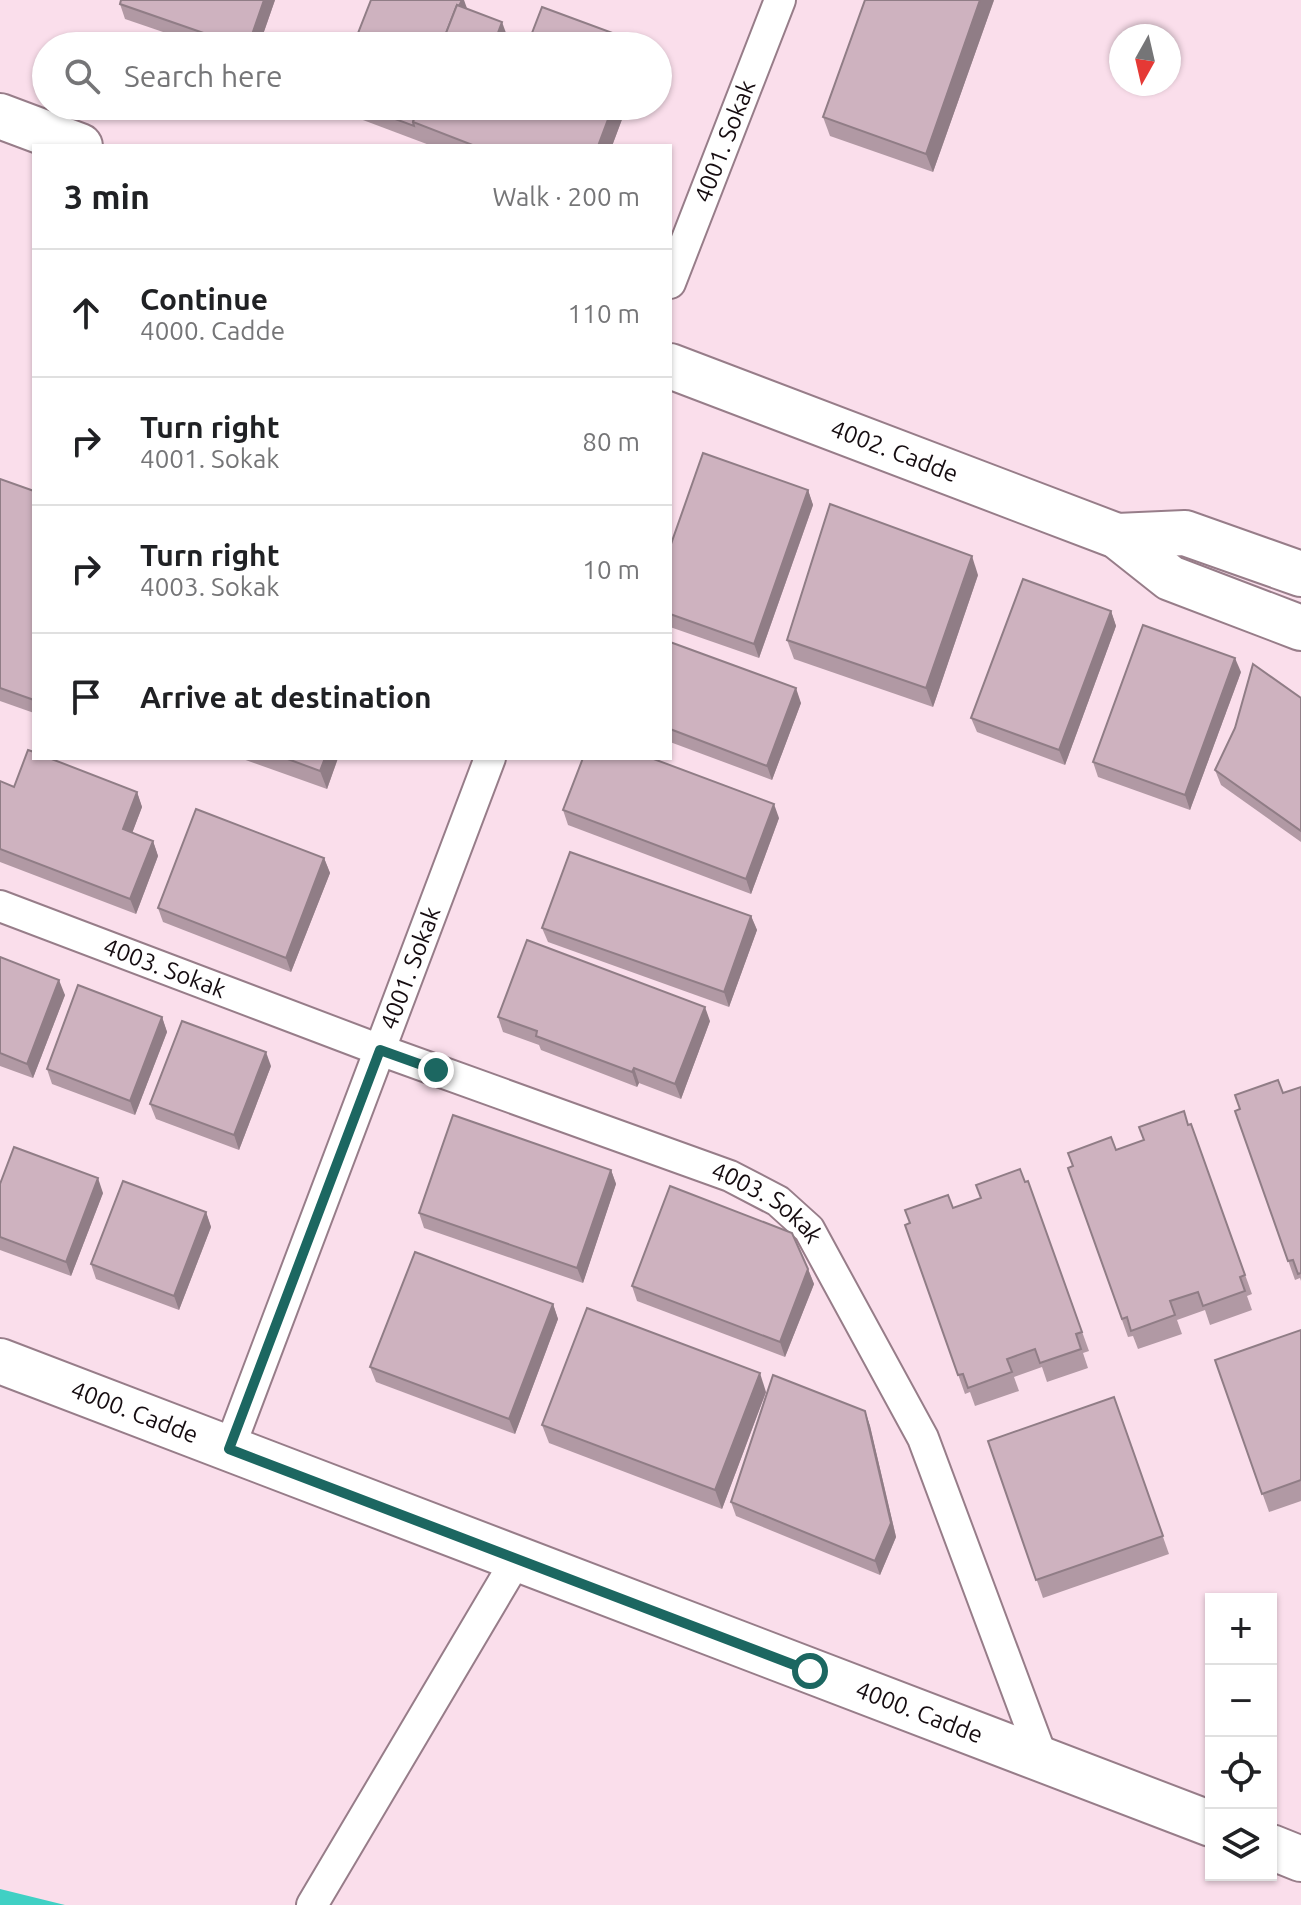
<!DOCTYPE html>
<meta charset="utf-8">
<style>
body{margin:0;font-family:Ubuntu,sans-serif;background:#f2f2f2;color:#202124}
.controls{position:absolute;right:24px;bottom:24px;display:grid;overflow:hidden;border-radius:0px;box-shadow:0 2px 6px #0004}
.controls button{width:72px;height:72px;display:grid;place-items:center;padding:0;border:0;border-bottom:2px solid #e0e0e0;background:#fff;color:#202124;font:40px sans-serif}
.compass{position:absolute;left:1109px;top:24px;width:72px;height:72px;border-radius:50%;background:#fff;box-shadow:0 2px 6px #0004;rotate:188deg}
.stop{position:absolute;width:24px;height:24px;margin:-18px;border:6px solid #1c6761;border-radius:50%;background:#fff}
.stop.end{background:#1c6761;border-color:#fff;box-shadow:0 2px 8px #0008}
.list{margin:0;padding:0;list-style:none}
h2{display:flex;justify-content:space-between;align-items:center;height:104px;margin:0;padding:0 32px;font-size:34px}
h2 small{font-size:26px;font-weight:400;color:#757577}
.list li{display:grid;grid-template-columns:52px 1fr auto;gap:24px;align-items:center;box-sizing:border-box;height:128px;padding:0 32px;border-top:2px solid #e0e0e0}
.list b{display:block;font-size:30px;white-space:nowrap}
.list p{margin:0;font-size:26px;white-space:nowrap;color:#757577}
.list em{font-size:26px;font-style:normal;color:#757577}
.icon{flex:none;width:44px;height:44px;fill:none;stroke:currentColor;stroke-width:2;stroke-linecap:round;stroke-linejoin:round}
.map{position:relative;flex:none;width:1301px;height:1905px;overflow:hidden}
.search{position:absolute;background:#fff;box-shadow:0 2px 6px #0004;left:32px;top:32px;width:640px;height:88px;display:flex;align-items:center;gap:20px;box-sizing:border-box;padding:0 28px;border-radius:44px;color:#757577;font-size:30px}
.panel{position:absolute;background:#fff;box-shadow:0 2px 6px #0004;left:32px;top:144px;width:640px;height:616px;border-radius:0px}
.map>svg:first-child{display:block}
.water{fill:#40d0c4}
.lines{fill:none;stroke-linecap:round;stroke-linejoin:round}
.street-casing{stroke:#977d89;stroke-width:34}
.secondary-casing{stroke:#977d89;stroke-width:48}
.street{stroke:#fff;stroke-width:30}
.secondary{stroke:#fff;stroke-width:44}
.wall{fill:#b199a4}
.shaded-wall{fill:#907d86}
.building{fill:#ceb2bf;stroke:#907d86;stroke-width:2}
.route{stroke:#1c6761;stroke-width:10}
.labels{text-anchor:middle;stroke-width:6;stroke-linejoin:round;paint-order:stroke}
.street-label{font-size:24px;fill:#150c10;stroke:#fadeeb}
</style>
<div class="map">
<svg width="1301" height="1905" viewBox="0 0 1301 1905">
<rect width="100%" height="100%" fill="#fadeeb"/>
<path class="water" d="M0,1889L65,1905H0Z"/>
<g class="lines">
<defs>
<g id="street">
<path id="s1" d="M670,283L780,0"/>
<path id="s2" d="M0,906L380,1050L730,1176L778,1201L809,1229L923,1438L1043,1760"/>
<path id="s3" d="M229,1449L490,758"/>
<path d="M312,1905L517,1559"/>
</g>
<g id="secondary">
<path d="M0,116L80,146"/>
<path id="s4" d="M670,366L1117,536L1170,578L1301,628"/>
<path d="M1117,536L1185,533L1301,574"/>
<path id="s5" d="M0,1361L1211,1824"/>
<path d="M1271,1847L1301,1859"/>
</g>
</defs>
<use href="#street" class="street-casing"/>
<use href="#secondary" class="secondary-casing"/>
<use href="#street" class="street"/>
<use href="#secondary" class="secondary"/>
</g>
<g class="wall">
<path d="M121,0H275L259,46H204L125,19L120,4Z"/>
<path d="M994,0L933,172L830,136L823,117Z"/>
<path d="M338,106H627L612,146H432L339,111Z"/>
<path d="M0,479L34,491V713L0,701Z"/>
<path d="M808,490L813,505L759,658L670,627V547Z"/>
<path d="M978,575L933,707L794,659L787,640Z"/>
<path d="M1111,611L1116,626L1065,765L977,732L971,718Z"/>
<path d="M670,642L801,703L772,780L670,742Z"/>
<path d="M1241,672L1190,810L1098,777L1093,762Z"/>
<path d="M1301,698V842L1221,785L1215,770L1235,728Z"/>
<path d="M240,758H338L327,789Z"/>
<path d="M0,781L14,787L137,792L142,807L132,833L153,841L158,856L136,914L0,862Z"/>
<path d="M563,810L779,818L751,894L568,825Z"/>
<path d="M324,858L330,873L291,972L163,922L158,908Z"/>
<path d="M751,916L757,930L729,1007L548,942L542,928Z"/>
<path d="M0,957L65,995L33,1078L0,1066Z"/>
<path d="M162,1017L167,1032L135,1115L52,1084L47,1069Z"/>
<path d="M498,1017L710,1021L681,1099L639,1083L637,1087L541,1050L539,1045L503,1032Z"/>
<path d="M271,1066L239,1150L156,1119L150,1104Z"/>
<path d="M1301,1087V1281L1300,1278L1295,1280L1235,1111Z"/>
<path d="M1191,1124L1252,1294L1247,1296L1252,1310L1210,1325L1205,1310L1177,1320L1182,1334L1138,1349L1133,1336L1128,1337L1068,1168Z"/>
<path d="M611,1170L616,1184L583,1283L424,1228L419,1213Z"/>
<path d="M1028,1181L1089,1351L1083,1353L1088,1368L1047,1382L1042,1367L1014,1377L1019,1391L975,1406L970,1392L965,1394L905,1225Z"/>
<path d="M0,1184L103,1193L71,1276L0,1250Z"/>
<path d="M206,1212L211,1227L179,1310L96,1279L91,1264Z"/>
<path d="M808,1269L814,1284L785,1357L637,1301L632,1286Z"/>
<path d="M553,1304L558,1319L515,1434L376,1382L370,1367Z"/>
<path d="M1301,1330V1501L1269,1512L1215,1360Z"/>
<path d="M766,1392L722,1509L549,1443L542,1425Z"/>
<path d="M1114,1397L1169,1554L1043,1598L988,1441Z"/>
<path d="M865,1411L870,1426L896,1537L880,1575L736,1516L731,1502Z"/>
</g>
<g class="shaded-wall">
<path d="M264,0H275L259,46H248Z"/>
<path d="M462,0H464L468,11L444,46Z"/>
<path d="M980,0H994L933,172L926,154Z"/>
<path d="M502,22L509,41L507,46H493Z"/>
<path d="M613,106H627L612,146H598Z"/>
<path d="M808,490L813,505L759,658L754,644Z"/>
<path d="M972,556L978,575L933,707L926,688Z"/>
<path d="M1111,611L1116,626L1065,765L1059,750Z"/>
<path d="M1235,658L1241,672L1190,810L1185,795Z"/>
<path d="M796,688L801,703L772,780L767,766Z"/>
<path d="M325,758H338L327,789L320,771Z"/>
<path d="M137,792L142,807L128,844L123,829Z"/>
<path d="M774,804L779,818L751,894L746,879Z"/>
<path d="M153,841L158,856L136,914L130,899Z"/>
<path d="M324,858L330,873L291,972L286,958Z"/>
<path d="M751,916L757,930L729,1007L724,992Z"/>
<path d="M59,980L65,995L33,1078L27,1064Z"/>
<path d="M705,1007L710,1021L681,1099L675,1084Z"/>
<path d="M162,1017L167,1032L135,1115L130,1101Z"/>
<path d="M266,1052L271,1066L239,1150L234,1135Z"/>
<path d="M634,1068L639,1083L637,1087L632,1072Z"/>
<path d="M611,1170L616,1184L583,1283L577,1268Z"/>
<path d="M98,1178L103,1193L71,1276L66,1262Z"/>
<path d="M206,1212L211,1227L179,1310L174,1296Z"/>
<path d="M808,1269L814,1284L785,1357L780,1342Z"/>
<path d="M553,1304L558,1319L515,1434L509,1419Z"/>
<path d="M760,1373L766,1392L722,1509L715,1490Z"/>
<path d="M865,1411L870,1426L896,1537L880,1575L875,1561Z"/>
</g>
<g class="building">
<path d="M121,0H264L248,46H241L120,4Z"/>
<path d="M371,0H462L459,6L457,5L441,46H353Z"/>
<path d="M865,0H980L926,154L823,117Z"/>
<path d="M457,5L502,22L493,46H441Z"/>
<path d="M542,7L637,42L635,46H527Z"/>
<path d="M360,106H419L413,122L414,126Z"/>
<path d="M419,106H613L598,146H475L413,122Z"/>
<path d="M703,453L808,490L754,644L670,614V547Z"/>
<path d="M0,479L34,491V700L0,688Z"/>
<path d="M830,504L972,556L926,688L787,640Z"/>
<path d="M1023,579L1111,611L1059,750L971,718Z"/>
<path d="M1143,625L1235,658L1185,795L1093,762Z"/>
<path d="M670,642L796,688L767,766L670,729Z"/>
<path d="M1253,664L1301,698V831L1215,770L1235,728Z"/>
<path d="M28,750L34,752V758H49L137,792L123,829L153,841L130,899L0,849V781L14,787Z"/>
<path d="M285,758H325L320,771Z"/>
<path d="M583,758H651L774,804L746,879L563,810Z"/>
<path d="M196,809L324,858L286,958L158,908Z"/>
<path d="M570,852L751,916L724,992L542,928Z"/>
<path d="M527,940L705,1007L675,1084L634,1068L632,1072L536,1036L537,1031L498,1017Z"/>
<path d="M0,957L59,980L27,1064L0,1053Z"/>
<path d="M78,985L162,1017L130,1101L47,1069Z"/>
<path d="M182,1021L266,1052L234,1135L150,1104Z"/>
<path d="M1278,1080L1283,1093L1301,1087V1273L1298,1274L1293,1260L1288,1261L1235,1111L1240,1109L1235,1095Z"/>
<path d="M1184,1111L1188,1125L1191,1124L1245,1275L1240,1277L1245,1291L1203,1306L1198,1292L1170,1301L1175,1315L1131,1331L1127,1317L1122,1319L1068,1168L1073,1166L1068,1153L1111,1137L1116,1150L1144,1140L1139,1127Z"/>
<path d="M453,1115L611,1170L577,1268L419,1213Z"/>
<path d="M14,1147L98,1178L66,1262L0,1237V1184Z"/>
<path d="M1020,1169L1025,1182L1028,1181L1082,1332L1076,1334L1081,1349L1040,1363L1035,1349L1007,1359L1012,1372L968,1388L963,1374L958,1375L905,1225L910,1223L905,1210L948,1195L953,1208L981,1198L976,1185Z"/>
<path d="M123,1181L206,1212L174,1296L91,1264Z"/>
<path d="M670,1186L792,1233L808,1269L780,1342L632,1286Z"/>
<path d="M415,1252L553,1304L509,1419L370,1367Z"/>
<path d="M587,1308L760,1373L715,1490L542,1425Z"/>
<path d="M1301,1330V1480L1262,1494L1215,1360Z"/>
<path d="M773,1375L865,1411L891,1523L875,1561L731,1502Z"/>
<path d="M1114,1397L1163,1536L1036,1580L988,1441Z"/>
</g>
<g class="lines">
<path class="route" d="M436,1070L380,1050L229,1449L810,1671"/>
</g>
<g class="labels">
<g class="street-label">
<text dy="8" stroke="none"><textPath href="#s1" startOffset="152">4001. Sokak</textPath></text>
<text dy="8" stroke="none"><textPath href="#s4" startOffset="240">4002. Cadde</textPath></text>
<text dy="8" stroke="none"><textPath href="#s2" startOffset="176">4003. Sokak</textPath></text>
<text dy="8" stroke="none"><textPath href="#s3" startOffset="514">4001. Sokak</textPath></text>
<text dy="8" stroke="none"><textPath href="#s2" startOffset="824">4003. Sokak</textPath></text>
<text dy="8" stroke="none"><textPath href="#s5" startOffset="144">4000. Cadde</textPath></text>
<text dy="8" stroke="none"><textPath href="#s5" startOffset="984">4000. Cadde</textPath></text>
</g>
</g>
</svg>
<div class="controls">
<button>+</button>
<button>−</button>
<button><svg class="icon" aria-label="locate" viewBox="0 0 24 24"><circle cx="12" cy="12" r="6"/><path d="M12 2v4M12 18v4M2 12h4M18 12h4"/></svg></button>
<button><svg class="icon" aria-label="layers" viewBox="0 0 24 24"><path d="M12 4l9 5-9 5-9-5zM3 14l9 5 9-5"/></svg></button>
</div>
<svg class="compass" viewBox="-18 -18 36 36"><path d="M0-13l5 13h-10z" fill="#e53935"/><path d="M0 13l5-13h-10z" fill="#757577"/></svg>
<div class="stop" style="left:810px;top:1671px"></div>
<div class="stop end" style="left:436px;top:1070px"></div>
<div class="search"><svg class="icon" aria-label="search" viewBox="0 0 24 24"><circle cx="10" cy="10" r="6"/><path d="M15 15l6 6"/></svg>Search here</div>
<section class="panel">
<h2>3 min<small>Walk · 200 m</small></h2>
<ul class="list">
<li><svg class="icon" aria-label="ahead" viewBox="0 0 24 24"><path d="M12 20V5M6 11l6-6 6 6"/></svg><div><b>Continue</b><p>4000. Cadde</p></div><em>110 m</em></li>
<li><svg class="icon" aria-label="right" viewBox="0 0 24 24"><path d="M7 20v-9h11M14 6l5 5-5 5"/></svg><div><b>Turn right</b><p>4001. Sokak</p></div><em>80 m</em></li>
<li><svg class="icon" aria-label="right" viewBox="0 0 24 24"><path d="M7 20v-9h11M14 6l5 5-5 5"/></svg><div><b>Turn right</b><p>4003. Sokak</p></div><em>10 m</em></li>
<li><svg class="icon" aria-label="arrive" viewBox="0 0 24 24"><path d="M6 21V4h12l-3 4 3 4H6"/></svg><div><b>Arrive at destination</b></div></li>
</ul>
</section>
</div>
